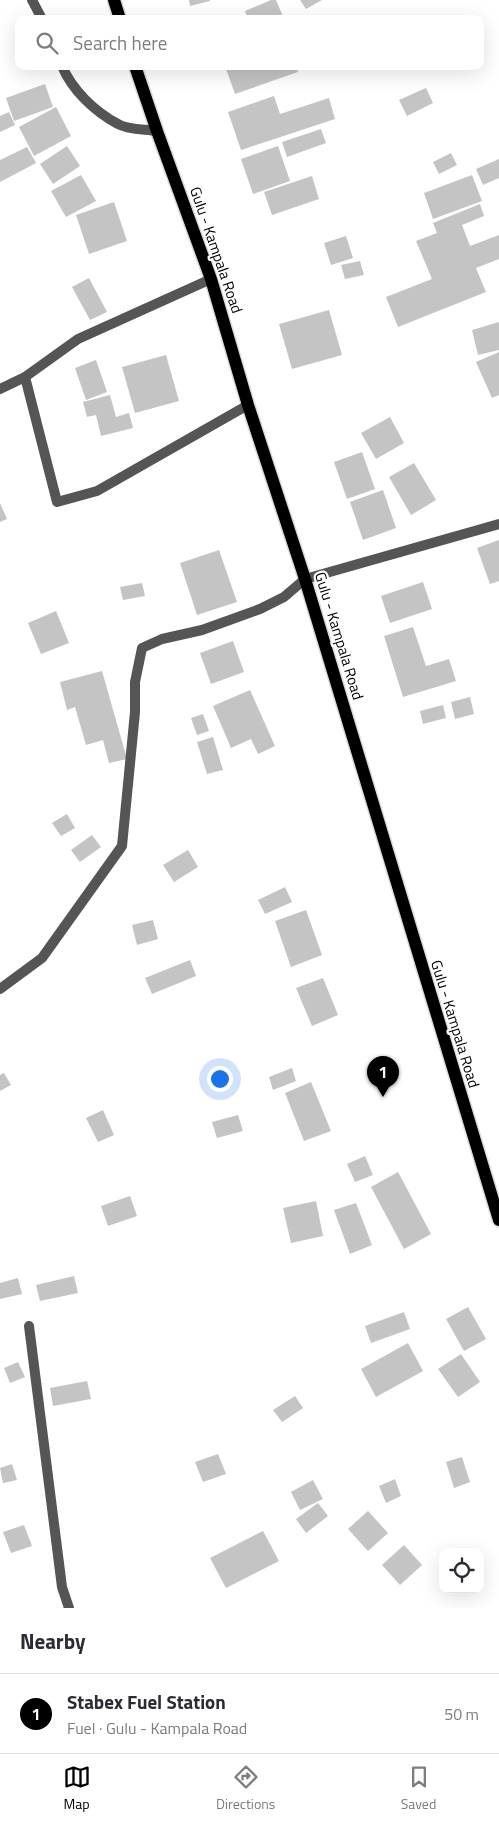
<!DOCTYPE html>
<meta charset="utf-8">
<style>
body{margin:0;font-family:"Titillium Web",sans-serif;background:#f2f2f3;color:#2b2b33}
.controls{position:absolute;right:15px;bottom:15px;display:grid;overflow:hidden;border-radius:10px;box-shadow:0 5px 20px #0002}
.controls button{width:45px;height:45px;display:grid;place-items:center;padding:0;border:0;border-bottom:1px solid #e1e1e2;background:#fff;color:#2b2b33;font:25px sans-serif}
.you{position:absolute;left:219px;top:1078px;width:18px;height:18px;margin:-12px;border:4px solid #fff;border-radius:50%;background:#1a73e8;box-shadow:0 0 0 8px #1a73e833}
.badge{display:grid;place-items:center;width:32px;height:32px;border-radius:50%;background:#000;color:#fff;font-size:16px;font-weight:700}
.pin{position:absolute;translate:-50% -41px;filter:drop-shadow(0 1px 2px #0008)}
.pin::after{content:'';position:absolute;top:26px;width:18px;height:15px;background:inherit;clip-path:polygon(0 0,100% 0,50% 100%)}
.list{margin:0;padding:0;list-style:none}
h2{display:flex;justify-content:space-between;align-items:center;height:65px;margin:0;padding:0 20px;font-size:21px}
h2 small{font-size:16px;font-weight:400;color:#7c7c81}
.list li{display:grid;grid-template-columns:32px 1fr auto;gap:15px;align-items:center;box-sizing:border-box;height:80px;padding:0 20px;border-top:1px solid #e1e1e2}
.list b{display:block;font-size:19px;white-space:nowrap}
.list p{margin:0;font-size:16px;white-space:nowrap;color:#7c7c81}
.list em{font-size:16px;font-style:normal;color:#7c7c81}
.icon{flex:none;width:28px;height:28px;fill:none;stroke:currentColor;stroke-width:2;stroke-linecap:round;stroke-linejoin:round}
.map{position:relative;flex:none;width:499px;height:1608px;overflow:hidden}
.search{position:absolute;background:#fff;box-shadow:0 5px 20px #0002;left:15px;right:15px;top:15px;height:55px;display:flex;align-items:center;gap:12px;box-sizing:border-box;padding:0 18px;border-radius:10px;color:#7c7c81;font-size:19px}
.sheet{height:145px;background:#fff}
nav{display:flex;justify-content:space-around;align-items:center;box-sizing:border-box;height:70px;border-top:1px solid #e1e1e2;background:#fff;font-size:14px;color:#7c7c81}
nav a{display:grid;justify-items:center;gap:2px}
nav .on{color:#000}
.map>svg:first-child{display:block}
.building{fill:#c4c4c4}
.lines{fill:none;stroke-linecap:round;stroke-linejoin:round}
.primary-casing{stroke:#dbdbdb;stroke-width:15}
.minor{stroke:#555;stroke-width:10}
.primary{stroke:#000;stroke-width:12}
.labels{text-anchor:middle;stroke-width:4.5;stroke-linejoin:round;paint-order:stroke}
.street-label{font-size:15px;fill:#000;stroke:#fff}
</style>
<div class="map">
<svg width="499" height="1608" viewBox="0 0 499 1608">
<rect width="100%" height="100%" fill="#fff"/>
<g class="building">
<path d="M189,0H210V1L190,6Z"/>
<path d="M271,0H276L284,19H248L245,11Z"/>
<path d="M300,0H322L306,9Z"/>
<path d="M225,66H296L298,72L235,94Z"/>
<path d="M45,84L53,107L14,121L6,98Z"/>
<path d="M426,88L433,103L407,116L399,100Z"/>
<path d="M274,96L280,114L329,98L335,119L241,150L228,112Z"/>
<path d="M56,107L71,136L34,156L19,127Z"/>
<path d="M9,112L15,125L0,132V116Z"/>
<path d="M321,129L326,143L287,157L282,142Z"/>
<path d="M67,146L80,166L53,184L40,164Z"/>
<path d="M278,146L290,181L253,194L241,159Z"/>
<path d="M27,147L36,163L0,182V160Z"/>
<path d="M451,153L457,165L439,174L433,162Z"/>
<path d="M499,159V178L483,185L476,169Z"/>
<path d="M81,175L96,201L66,217L51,191Z"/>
<path d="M472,175L482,201L433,219L424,193Z"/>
<path d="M312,176L319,199L272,215L264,192Z"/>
<path d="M114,202L127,241L89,254L76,215Z"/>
<path d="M480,204L484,216L462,225L470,246L499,235V259L476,268L486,292L398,327L386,297L432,279L416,241L437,233L433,223Z"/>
<path d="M346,236L353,258L331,265L324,243Z"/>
<path d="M360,261L364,275L345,279L341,265Z"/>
<path d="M89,278L107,312L90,320L72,287Z"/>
<path d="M329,310L342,355L292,369L279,324Z"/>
<path d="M499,322V350L478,355L472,330Z"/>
<path d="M499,352V395L492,398L476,362Z"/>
<path d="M166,355L179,401L135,413L122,367Z"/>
<path d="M96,360L107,392L86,400L75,368Z"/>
<path d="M110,395L116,417L129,413L133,428L101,436L96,415L87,417L83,402Z"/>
<path d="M390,417L404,443L376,459L361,433Z"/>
<path d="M362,452L375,489L347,499L334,462Z"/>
<path d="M414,463L436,500L411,515L389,477Z"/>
<path d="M383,490L396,528L363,540L350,502Z"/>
<path d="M0,503L7,519L0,522Z"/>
<path d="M499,540V581L490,584L477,548Z"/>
<path d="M219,550L237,602L197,615L180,563Z"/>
<path d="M423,582L432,609L390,623L381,596Z"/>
<path d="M142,583L145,596L123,600L120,587Z"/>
<path d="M56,611L69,643L41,654L28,623Z"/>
<path d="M413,627L426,666L449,659L456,681L403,697L384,636Z"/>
<path d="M233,641L244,672L211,684L200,653Z"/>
<path d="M102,671L127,759L109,763L103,740L86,745L75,707L67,710L60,682Z"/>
<path d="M250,690L275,746L258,754L251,739L231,748L213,706Z"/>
<path d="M470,697L474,714L455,719L451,702Z"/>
<path d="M443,705L446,718L423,724L420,711Z"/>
<path d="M203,714L209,731L197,735L191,718Z"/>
<path d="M213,737L223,770L207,774L197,742Z"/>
<path d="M67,814L75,828L61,836L52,823Z"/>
<path d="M92,835L101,847L80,862L71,850Z"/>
<path d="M188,850L198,867L174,882L163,865Z"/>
<path d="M285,887L292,902L265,914L258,900Z"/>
<path d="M306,910L322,955L291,967L275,921Z"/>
<path d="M153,920L158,939L137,945L132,925Z"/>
<path d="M190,960L196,976L152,994L145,978Z"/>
<path d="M323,978L338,1015L312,1026L296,988Z"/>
<path d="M292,1068L296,1081L273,1090L269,1077Z"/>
<path d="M4,1073L11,1085L0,1091V1075Z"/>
<path d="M311,1082L331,1131L304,1141L285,1093Z"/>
<path d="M103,1110L114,1135L98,1142L86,1118Z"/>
<path d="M238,1115L243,1131L217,1138L212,1122Z"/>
<path d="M365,1156L373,1175L355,1182L347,1164Z"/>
<path d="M398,1172L431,1234L404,1249L371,1187Z"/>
<path d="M130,1196L137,1216L108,1226L101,1206Z"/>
<path d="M316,1201L323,1236L291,1243L283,1208Z"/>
<path d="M356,1203L372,1245L350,1254L334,1210Z"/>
<path d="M74,1276L78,1293L40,1301L36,1285Z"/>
<path d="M18,1278L22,1294L0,1299V1283Z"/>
<path d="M468,1307L486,1339L464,1351L446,1319Z"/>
<path d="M404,1312L410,1329L371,1343L365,1326Z"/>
<path d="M408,1343L423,1371L376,1397L361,1369Z"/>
<path d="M461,1354L480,1382L458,1397L438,1369Z"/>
<path d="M18,1362L25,1377L10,1383L4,1368Z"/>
<path d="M87,1381L91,1399L53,1406L50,1388Z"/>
<path d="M295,1396L303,1408L282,1422L273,1410Z"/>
<path d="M218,1454L226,1474L203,1482L195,1462Z"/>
<path d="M462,1457L470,1482L454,1488L446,1462Z"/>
<path d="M12,1464L17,1480L3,1483L0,1468Z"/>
<path d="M395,1479L401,1496L386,1503L379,1486Z"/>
<path d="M313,1480L323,1499L300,1510L291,1492Z"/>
<path d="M318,1503L328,1516L306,1533L296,1519Z"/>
<path d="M368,1511L388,1533L368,1551L348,1529Z"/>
<path d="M24,1525L32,1546L11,1553L3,1532Z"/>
<path d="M263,1531L279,1561L226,1588L210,1558Z"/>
<path d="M404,1545L422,1565L400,1585L382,1565Z"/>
</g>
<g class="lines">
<defs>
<g id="primary">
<path d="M114,0L120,19"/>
<path d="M135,66L157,131L211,279L248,405L305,579L499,1220"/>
</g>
</defs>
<use href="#primary" class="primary-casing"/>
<g class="minor">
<path d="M32,0L42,19"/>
<path d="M62,66C72,90 95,112 118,124C128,130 145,129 157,131"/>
<path d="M25,377L57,502L97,491L248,405"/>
<path d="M0,389L25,377L78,339L211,279"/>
<path d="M0,989L42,958L122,846L135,712V682L142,648L162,639L202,630L260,609L284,597L305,579L499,524"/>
<path d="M29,1326L62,1587L69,1608"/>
</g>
<use href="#primary" class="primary"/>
</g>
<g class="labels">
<g class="street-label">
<text transform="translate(216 250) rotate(71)" y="5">Gulu - Kampala Road</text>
<text transform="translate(339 636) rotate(73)" y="5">Gulu - Kampala Road</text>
<text transform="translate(455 1024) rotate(73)" y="5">Gulu - Kampala Road</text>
</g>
</g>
</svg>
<div class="controls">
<button><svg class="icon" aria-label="locate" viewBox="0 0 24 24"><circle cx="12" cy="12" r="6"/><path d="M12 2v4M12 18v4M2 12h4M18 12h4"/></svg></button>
</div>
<div class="you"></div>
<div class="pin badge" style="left:383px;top:1097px">1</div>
<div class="search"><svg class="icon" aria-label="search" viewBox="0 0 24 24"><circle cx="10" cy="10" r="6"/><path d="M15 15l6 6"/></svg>Search here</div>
</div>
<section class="sheet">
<h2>Nearby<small></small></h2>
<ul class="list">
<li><span class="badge">1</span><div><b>Stabex Fuel Station</b><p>Fuel · Gulu - Kampala Road</p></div><em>50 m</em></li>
</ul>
</section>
<nav>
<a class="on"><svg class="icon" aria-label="map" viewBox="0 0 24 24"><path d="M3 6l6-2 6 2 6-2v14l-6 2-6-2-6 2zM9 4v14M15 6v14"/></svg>Map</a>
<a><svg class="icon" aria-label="directions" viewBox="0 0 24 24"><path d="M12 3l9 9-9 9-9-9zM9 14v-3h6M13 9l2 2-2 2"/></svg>Directions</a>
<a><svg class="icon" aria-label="saved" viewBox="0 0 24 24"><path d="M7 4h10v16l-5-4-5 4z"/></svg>Saved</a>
</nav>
